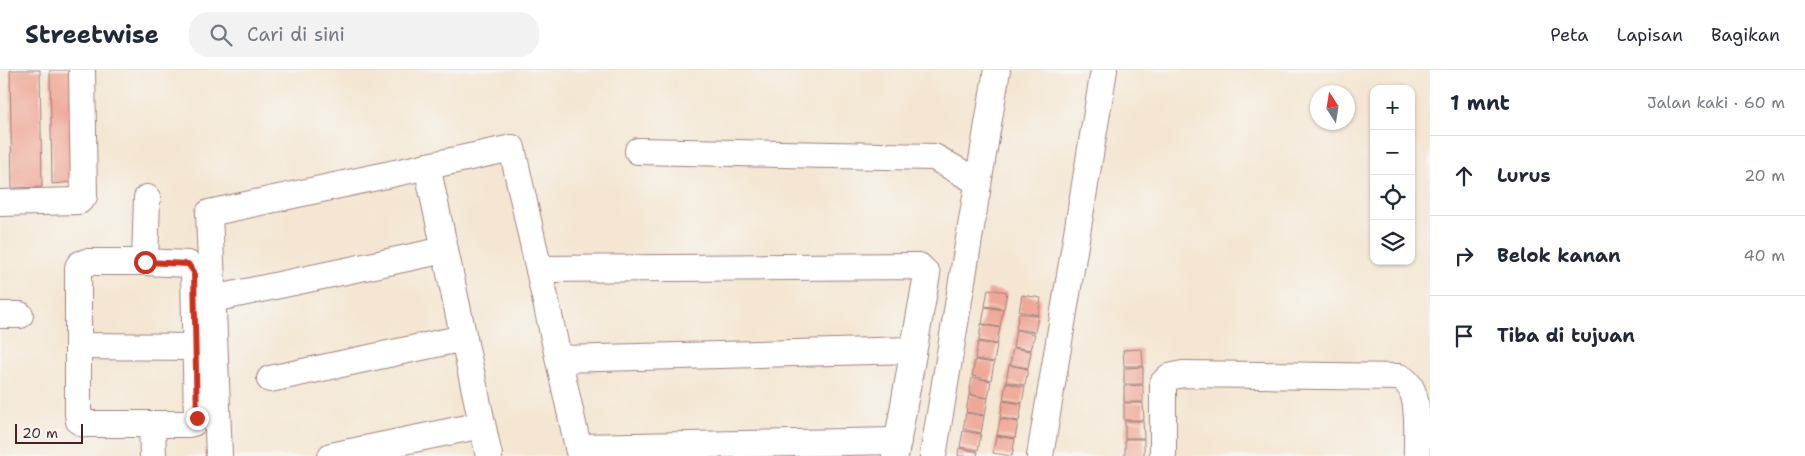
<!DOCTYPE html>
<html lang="id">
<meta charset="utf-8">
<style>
body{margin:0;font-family:"Shantell Sans",sans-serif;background:#f2f2f3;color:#1f2937}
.controls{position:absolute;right:15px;top:15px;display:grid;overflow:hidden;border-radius:10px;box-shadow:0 1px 4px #0004}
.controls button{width:45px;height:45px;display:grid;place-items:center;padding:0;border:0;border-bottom:1px solid #e0e1e3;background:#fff;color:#1f2937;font:25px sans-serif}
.compass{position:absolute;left:1310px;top:15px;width:45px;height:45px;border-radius:50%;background:#fff;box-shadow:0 1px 4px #0004;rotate:348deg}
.scale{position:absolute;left:15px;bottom:12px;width:68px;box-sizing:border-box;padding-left:5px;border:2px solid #4a1f2b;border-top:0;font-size:14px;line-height:18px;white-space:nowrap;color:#4a1f2b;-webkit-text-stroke:4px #f6f6f2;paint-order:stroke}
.stop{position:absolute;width:15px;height:15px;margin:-11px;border:4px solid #c8321e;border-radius:50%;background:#fff}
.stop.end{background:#c8321e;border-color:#fff;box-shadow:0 1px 5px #0008}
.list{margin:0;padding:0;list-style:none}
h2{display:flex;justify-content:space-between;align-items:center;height:65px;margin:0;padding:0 20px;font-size:21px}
h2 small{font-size:16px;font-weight:400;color:#747a83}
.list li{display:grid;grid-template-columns:32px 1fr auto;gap:15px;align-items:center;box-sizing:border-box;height:80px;padding:0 20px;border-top:1px solid #e0e1e3}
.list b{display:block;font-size:19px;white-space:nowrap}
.list em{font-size:16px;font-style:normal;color:#747a83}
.icon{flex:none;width:28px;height:28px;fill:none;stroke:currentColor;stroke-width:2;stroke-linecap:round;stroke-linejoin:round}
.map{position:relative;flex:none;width:1430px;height:386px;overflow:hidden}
header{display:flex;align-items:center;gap:30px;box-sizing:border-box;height:70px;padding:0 25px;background:#fff;border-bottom:1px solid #e0e1e3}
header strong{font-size:24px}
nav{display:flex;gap:28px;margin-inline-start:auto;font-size:18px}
.search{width:350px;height:45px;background:#f2f2f3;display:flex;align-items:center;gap:12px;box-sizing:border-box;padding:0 18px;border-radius:20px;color:#747a83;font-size:19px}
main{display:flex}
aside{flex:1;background:#fff}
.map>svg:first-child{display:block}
.building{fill:#efa898}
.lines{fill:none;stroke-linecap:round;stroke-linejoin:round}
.minor-casing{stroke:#9f827e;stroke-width:28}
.minor{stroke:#fff;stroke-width:26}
.route{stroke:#c8321e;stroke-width:6}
</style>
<header>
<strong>Streetwise</strong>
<div class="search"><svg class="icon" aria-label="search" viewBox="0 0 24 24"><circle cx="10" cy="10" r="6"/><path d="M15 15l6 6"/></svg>Cari di sini</div>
<nav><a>Peta</a><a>Lapisan</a><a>Bagikan</a></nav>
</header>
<main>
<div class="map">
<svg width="1430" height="386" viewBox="0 0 1430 386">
<rect width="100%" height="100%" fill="#f6f6f2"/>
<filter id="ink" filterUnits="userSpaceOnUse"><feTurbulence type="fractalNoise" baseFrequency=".02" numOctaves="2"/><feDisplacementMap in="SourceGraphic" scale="10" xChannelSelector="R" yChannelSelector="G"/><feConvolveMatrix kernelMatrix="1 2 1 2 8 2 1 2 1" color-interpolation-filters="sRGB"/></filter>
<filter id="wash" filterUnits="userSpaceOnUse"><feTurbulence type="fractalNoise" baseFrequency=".0096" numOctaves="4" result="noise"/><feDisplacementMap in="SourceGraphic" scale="20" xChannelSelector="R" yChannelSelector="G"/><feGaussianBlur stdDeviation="1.12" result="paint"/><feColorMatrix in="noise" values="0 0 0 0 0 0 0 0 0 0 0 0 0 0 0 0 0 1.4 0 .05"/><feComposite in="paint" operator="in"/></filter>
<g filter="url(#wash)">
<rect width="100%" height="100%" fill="#f4e6d2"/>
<g id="blocks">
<g class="building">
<path d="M10,0H40L42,117L12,118Z"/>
<path d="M50,0H80L82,111L52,114Z"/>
<path d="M988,219L1007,222L1004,239L985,236Z"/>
<path d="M1022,225L1041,228L1038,245L1019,241Z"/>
<path d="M985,237L1003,240L1000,257L982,254Z"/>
<path d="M1019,243L1038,246L1035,262L1016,259Z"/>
<path d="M981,254L1000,258L997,274L979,271Z"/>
<path d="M1016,260L1035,264L1031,280L1013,277Z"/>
<path d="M978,272L997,275L994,292L975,289Z"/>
<path d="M1013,278L1031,281L1028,298L1010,295Z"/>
<path d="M1142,279L1143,296H1124L1123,280Z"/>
<path d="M975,290L994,293L991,310L972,306Z"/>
<path d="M1009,295L1028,299L1025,315L1006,312Z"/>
<path d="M1143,297V314H1124V298Z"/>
<path d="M972,308L991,311L988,328L969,324Z"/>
<path d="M1006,313L1025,317L1022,333L1003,330Z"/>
<path d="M1143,315V332H1124V316Z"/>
<path d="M969,325L988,328L985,345L966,342Z"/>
<path d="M1003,331L1022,334L1019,351L1000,348Z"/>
<path d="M1124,333H1143L1144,350H1124Z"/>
<path d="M966,343L984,346L981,363L963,359Z"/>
<path d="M1000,349L1018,352L1015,368L997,365Z"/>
<path d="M1125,351H1143L1144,368H1125Z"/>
<path d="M963,361L981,364L978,380L960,377Z"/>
<path d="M996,366L1015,369L1012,386L993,383Z"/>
<rect x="1125" y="369" width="19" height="17"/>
<path d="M959,378L978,382L977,386H958Z"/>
</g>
</g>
</g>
<g filter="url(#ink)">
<use href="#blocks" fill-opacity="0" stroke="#9f827e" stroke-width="1"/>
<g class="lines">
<defs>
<g id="minor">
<path d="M638,81L934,87L978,112"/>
<path d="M427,96L489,386"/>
<path d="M0,133L79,131L84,126L82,0"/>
<path d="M145,192H86L80,194L78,197V344L79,351L84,354H188L193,353L197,347L194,202L188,194L145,192L147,128"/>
<path d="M539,199L919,196L927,204L895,386"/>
<path d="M213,229L445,180"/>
<path d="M0,245H20"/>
<path d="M79,276L195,277"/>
<path d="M559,289L913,280"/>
<path d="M270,309L464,268"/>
<path d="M152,355L153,386"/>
<path d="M578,377L898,371"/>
<path d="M219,386L209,143L512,78L580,386"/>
<path d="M331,386L482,355"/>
<path d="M933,386L997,0"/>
<path d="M1040,386L1104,0"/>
<path d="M1163,386V313L1169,307L1183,304L1399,307C1423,316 1416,364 1417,386"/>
</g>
</defs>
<use href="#minor" class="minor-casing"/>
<use href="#minor" class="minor"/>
</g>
</g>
<g class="lines" filter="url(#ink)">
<path class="route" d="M145,192L188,194L194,202L197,348"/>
</g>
</svg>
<div class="controls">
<button>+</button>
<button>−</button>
<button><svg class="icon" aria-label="locate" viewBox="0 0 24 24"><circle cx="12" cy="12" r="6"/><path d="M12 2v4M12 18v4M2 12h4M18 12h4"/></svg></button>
<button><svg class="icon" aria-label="layers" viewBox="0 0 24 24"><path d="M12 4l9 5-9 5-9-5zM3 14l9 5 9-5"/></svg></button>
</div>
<svg class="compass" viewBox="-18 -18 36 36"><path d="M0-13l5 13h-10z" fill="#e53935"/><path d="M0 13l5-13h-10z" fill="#747a83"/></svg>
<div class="scale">20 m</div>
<div class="stop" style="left:145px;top:192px"></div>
<div class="stop end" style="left:197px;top:348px"></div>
</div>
<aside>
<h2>1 mnt<small>Jalan kaki · 60 m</small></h2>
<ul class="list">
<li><svg class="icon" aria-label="ahead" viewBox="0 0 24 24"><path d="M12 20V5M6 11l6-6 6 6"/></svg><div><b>Lurus</b></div><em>20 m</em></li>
<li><svg class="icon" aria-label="right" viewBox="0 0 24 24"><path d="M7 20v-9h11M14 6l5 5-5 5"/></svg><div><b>Belok kanan</b></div><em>40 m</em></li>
<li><svg class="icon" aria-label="arrive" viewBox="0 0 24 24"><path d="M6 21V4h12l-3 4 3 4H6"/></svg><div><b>Tiba di tujuan</b></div></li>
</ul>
</aside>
</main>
